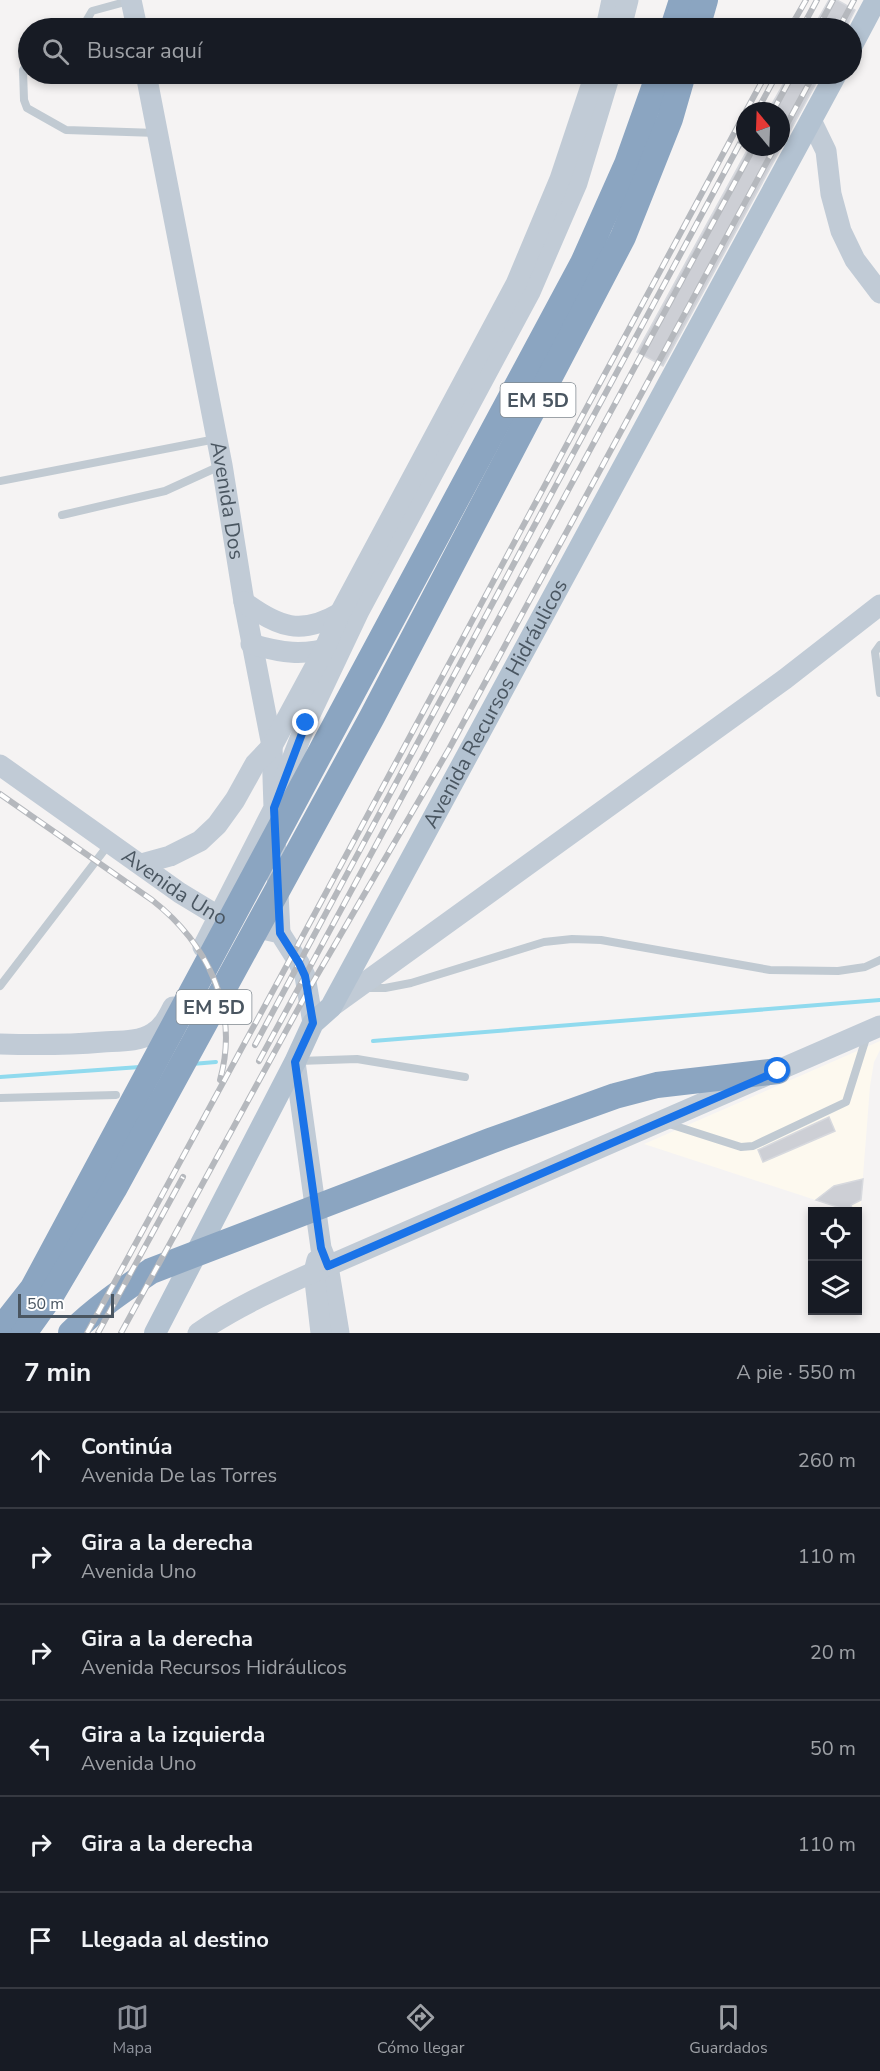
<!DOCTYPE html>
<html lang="es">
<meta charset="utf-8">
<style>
body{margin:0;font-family:"Nunito Sans",sans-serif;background:#20242c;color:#f1f3f6}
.controls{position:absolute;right:18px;bottom:18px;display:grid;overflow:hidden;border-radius:0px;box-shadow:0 3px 9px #0003}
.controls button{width:54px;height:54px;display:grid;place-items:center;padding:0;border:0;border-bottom:2px solid #363941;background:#171b24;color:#f1f3f6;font:30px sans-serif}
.compass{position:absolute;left:736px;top:102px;width:54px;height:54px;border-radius:50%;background:#171b24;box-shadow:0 3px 9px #0003;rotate:341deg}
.scale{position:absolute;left:18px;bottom:15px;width:96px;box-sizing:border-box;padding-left:6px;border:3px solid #4a5661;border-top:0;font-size:16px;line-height:21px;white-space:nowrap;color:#4a5661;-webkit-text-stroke:4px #fff;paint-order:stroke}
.stop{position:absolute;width:18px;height:18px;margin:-14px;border:4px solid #1a73e8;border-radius:50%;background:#fff}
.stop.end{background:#1a73e8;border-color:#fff;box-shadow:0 2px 6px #0008}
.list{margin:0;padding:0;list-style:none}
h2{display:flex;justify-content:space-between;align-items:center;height:78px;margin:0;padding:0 24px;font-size:26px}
h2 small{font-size:20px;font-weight:400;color:#9ea1a6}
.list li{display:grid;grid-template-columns:39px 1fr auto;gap:18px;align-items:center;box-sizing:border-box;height:96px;padding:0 24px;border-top:2px solid #363941}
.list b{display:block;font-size:22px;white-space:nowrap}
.list p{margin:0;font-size:20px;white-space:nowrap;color:#9ea1a6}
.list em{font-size:20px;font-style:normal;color:#9ea1a6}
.icon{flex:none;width:33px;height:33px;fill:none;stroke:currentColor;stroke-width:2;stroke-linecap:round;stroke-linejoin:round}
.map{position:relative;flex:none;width:880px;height:1333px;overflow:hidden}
.search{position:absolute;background:#171b24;box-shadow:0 3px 9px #0003;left:18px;right:18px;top:18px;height:66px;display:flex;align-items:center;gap:15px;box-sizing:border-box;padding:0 21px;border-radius:33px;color:#9ea1a6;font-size:22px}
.sheet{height:654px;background:#171b24}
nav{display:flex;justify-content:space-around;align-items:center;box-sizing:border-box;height:84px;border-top:2px solid #363941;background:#171b24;font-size:16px;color:#9ea1a6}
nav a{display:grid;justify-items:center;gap:3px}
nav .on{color:#8c9099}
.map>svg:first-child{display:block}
.commercial{fill:#fdf9ef}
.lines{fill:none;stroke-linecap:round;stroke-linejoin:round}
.stream{stroke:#90daee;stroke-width:4}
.building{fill:#cdcfd5;stroke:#d7d9de;stroke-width:1.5}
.lane{stroke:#c1cad2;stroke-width:8}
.secondary{stroke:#c1cbd6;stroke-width:21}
.primary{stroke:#b3c2d1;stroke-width:22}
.highway{stroke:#8ba5c1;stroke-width:26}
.rail-casing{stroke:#b5b8bd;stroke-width:6}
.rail{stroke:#fff;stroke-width:4;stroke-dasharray:11;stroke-linecap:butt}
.route{stroke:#1a73e8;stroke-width:8}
.labels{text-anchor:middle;stroke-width:4.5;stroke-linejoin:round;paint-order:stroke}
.shield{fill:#fff;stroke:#808990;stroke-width:1.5}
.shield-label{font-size:20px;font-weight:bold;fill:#4a5661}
.street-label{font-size:21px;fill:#4a5661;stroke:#fff}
</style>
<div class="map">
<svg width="880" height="1333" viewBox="0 0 880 1333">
<rect width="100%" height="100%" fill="#f5f3f3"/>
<path class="commercial" d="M880,1041V1050L874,1062L870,1086L860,1215L858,1214V1212L849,1211L644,1144Z"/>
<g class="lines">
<g class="stream">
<path d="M373,1041L880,1000"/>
<path d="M192,1064L216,1062"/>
<path d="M0,1077L140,1067"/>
</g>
</g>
<g class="building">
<path d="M829,0H837L855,10L846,28H813Z"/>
<path d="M789,74H821L663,366L637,352L749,147H781V111H768Z"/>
<path d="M829,1117L835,1131L763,1162L758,1150Z"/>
<path d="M863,1179L861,1200L851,1205L853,1212L816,1200L834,1186Z"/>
</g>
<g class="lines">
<g class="lane">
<path d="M82,28L92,11L129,1"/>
<path d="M28,62L23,70L24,100L27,108L66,130L157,133"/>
<path d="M0,481L216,439"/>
<path d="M62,515L165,491L220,466"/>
<path d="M880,645L875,652L880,693"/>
<path d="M0,986L109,844"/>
<path d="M365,988H385L411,983L544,942L572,939L601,940L770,970L838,971L865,967L880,960"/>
<path d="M299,1061L357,1059L465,1077"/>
<path d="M0,1098L116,1095"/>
<path d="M666,1123L741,1147L753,1146L846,1102L867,1035"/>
</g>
<g class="secondary">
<path d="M131,0L137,28"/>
<path d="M606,28L612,0"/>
<path d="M621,28L628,0"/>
<path id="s1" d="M146,74L222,465L244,602L272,746L274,808L203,947"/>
<path d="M811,120L826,151L831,194L841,231L855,260L880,293"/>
<path d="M244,602C278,627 301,636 340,613"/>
<path d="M251,644C282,653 302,656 334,647"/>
<path id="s2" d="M0,765L180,893L218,916L231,919"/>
<path d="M277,799L306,723L359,611L530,292L577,183L610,74"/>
<path d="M275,833L280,933"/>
<path d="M141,864L170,856L200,841L217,825L235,800L255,764L272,746L324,650L340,613L516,284L560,179L595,74"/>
<path d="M267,930L280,933L299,963L305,976L313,1023"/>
<path d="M331,1007L785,679L880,605"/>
<path d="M0,1044C35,1045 68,1045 103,1042C119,1041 139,1042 153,1033C163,1027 168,1017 173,1007"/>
<path d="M295,1062L321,1248L328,1266L339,1333"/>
<path d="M317,1260L314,1272L321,1333"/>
<path d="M198,1333C234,1308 274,1290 314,1272L880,1026"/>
</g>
<g class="primary">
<path d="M852,45L876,0"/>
<path id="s3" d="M155,1333L295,1062L313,1023L331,1007L836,74"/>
</g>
<g class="highway">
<path d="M673,28L682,0"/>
<path d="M697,28L705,0"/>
<path d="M0,1330L33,1288L583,263L627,164L659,74"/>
<path d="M24,1333L52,1294L114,1189L372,717L623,237L670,119L683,74"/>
<path d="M71,1333C95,1309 123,1290 151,1271L490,1141L615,1096L657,1085L778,1071"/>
</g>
<defs>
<g id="rail">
<path d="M790,28L806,0"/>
<path d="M802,28L817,0"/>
<path d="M818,28L833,0"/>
<path d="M839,28L854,0"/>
<path d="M746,111L766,74"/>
<path d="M757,111L777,74"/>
<path d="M773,111L793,74"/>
<path d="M781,135L814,74"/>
<path d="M0,794L152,900C207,943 240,1009 220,1080"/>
<path d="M255,1045L745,134"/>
<path d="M259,1061L754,147"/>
<path d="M87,1333L293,954L745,113"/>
<path d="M98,1333L183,1177"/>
<path d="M121,1333L309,989L449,749L775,147"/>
</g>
</defs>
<use href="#rail" class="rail-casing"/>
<use href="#rail" class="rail"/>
</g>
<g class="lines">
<path class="route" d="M306,723L274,808L280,933L299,963L305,976L313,1023L295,1062L321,1248L328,1266L778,1071"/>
</g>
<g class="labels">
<g class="shield">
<rect x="500.5" y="383" width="75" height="34" rx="4.5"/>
<rect x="176.5" y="990" width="75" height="34" rx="4.5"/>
</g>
<g class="shield-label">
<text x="538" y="407">EM 5D</text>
<text x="214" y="1014">EM 5D</text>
</g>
<g class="street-label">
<text dy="7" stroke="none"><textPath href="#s1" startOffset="434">Avenida Dos</textPath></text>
<text dy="7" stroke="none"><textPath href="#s3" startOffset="717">Avenida Recursos Hidráulicos</textPath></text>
<text dy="7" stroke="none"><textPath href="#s2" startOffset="213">Avenida Uno</textPath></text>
</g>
</g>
</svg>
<div class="controls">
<button><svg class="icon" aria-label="locate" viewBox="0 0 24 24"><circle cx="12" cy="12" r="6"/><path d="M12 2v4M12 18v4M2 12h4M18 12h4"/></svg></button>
<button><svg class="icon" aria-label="layers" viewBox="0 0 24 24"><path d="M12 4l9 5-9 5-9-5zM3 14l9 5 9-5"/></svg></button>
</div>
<svg class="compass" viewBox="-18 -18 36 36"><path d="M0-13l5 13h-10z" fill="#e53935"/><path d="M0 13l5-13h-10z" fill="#9ea1a6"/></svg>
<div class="scale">50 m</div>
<div class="stop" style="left:778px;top:1071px"></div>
<div class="stop end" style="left:306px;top:723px"></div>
<div class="search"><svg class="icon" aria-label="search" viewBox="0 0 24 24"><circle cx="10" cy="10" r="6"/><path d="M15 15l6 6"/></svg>Buscar aquí</div>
</div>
<section class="sheet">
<h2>7 min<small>A pie · 550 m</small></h2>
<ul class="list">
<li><svg class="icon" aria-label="ahead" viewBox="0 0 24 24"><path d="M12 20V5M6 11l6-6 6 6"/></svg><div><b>Continúa</b><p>Avenida De las Torres</p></div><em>260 m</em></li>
<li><svg class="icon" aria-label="right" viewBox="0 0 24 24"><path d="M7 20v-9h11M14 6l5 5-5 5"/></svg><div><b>Gira a la derecha</b><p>Avenida Uno</p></div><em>110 m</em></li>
<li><svg class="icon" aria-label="right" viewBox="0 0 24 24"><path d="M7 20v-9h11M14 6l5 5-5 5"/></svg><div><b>Gira a la derecha</b><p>Avenida Recursos Hidráulicos</p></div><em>20 m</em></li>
<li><svg class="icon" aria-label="left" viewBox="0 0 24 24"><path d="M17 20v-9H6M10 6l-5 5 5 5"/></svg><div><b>Gira a la izquierda</b><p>Avenida Uno</p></div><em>50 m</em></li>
<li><svg class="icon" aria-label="right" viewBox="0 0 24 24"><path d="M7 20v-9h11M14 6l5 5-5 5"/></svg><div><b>Gira a la derecha</b></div><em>110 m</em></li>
<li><svg class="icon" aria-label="arrive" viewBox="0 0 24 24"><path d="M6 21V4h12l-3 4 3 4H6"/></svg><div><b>Llegada al destino</b></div></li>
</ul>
</section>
<nav>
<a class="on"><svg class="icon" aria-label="map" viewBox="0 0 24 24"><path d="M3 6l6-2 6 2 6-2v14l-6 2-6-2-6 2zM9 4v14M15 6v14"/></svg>Mapa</a>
<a><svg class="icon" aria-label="directions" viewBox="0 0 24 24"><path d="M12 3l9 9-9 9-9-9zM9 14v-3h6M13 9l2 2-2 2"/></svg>Cómo llegar</a>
<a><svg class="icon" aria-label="saved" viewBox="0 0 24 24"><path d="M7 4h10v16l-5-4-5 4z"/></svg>Guardados</a>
</nav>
